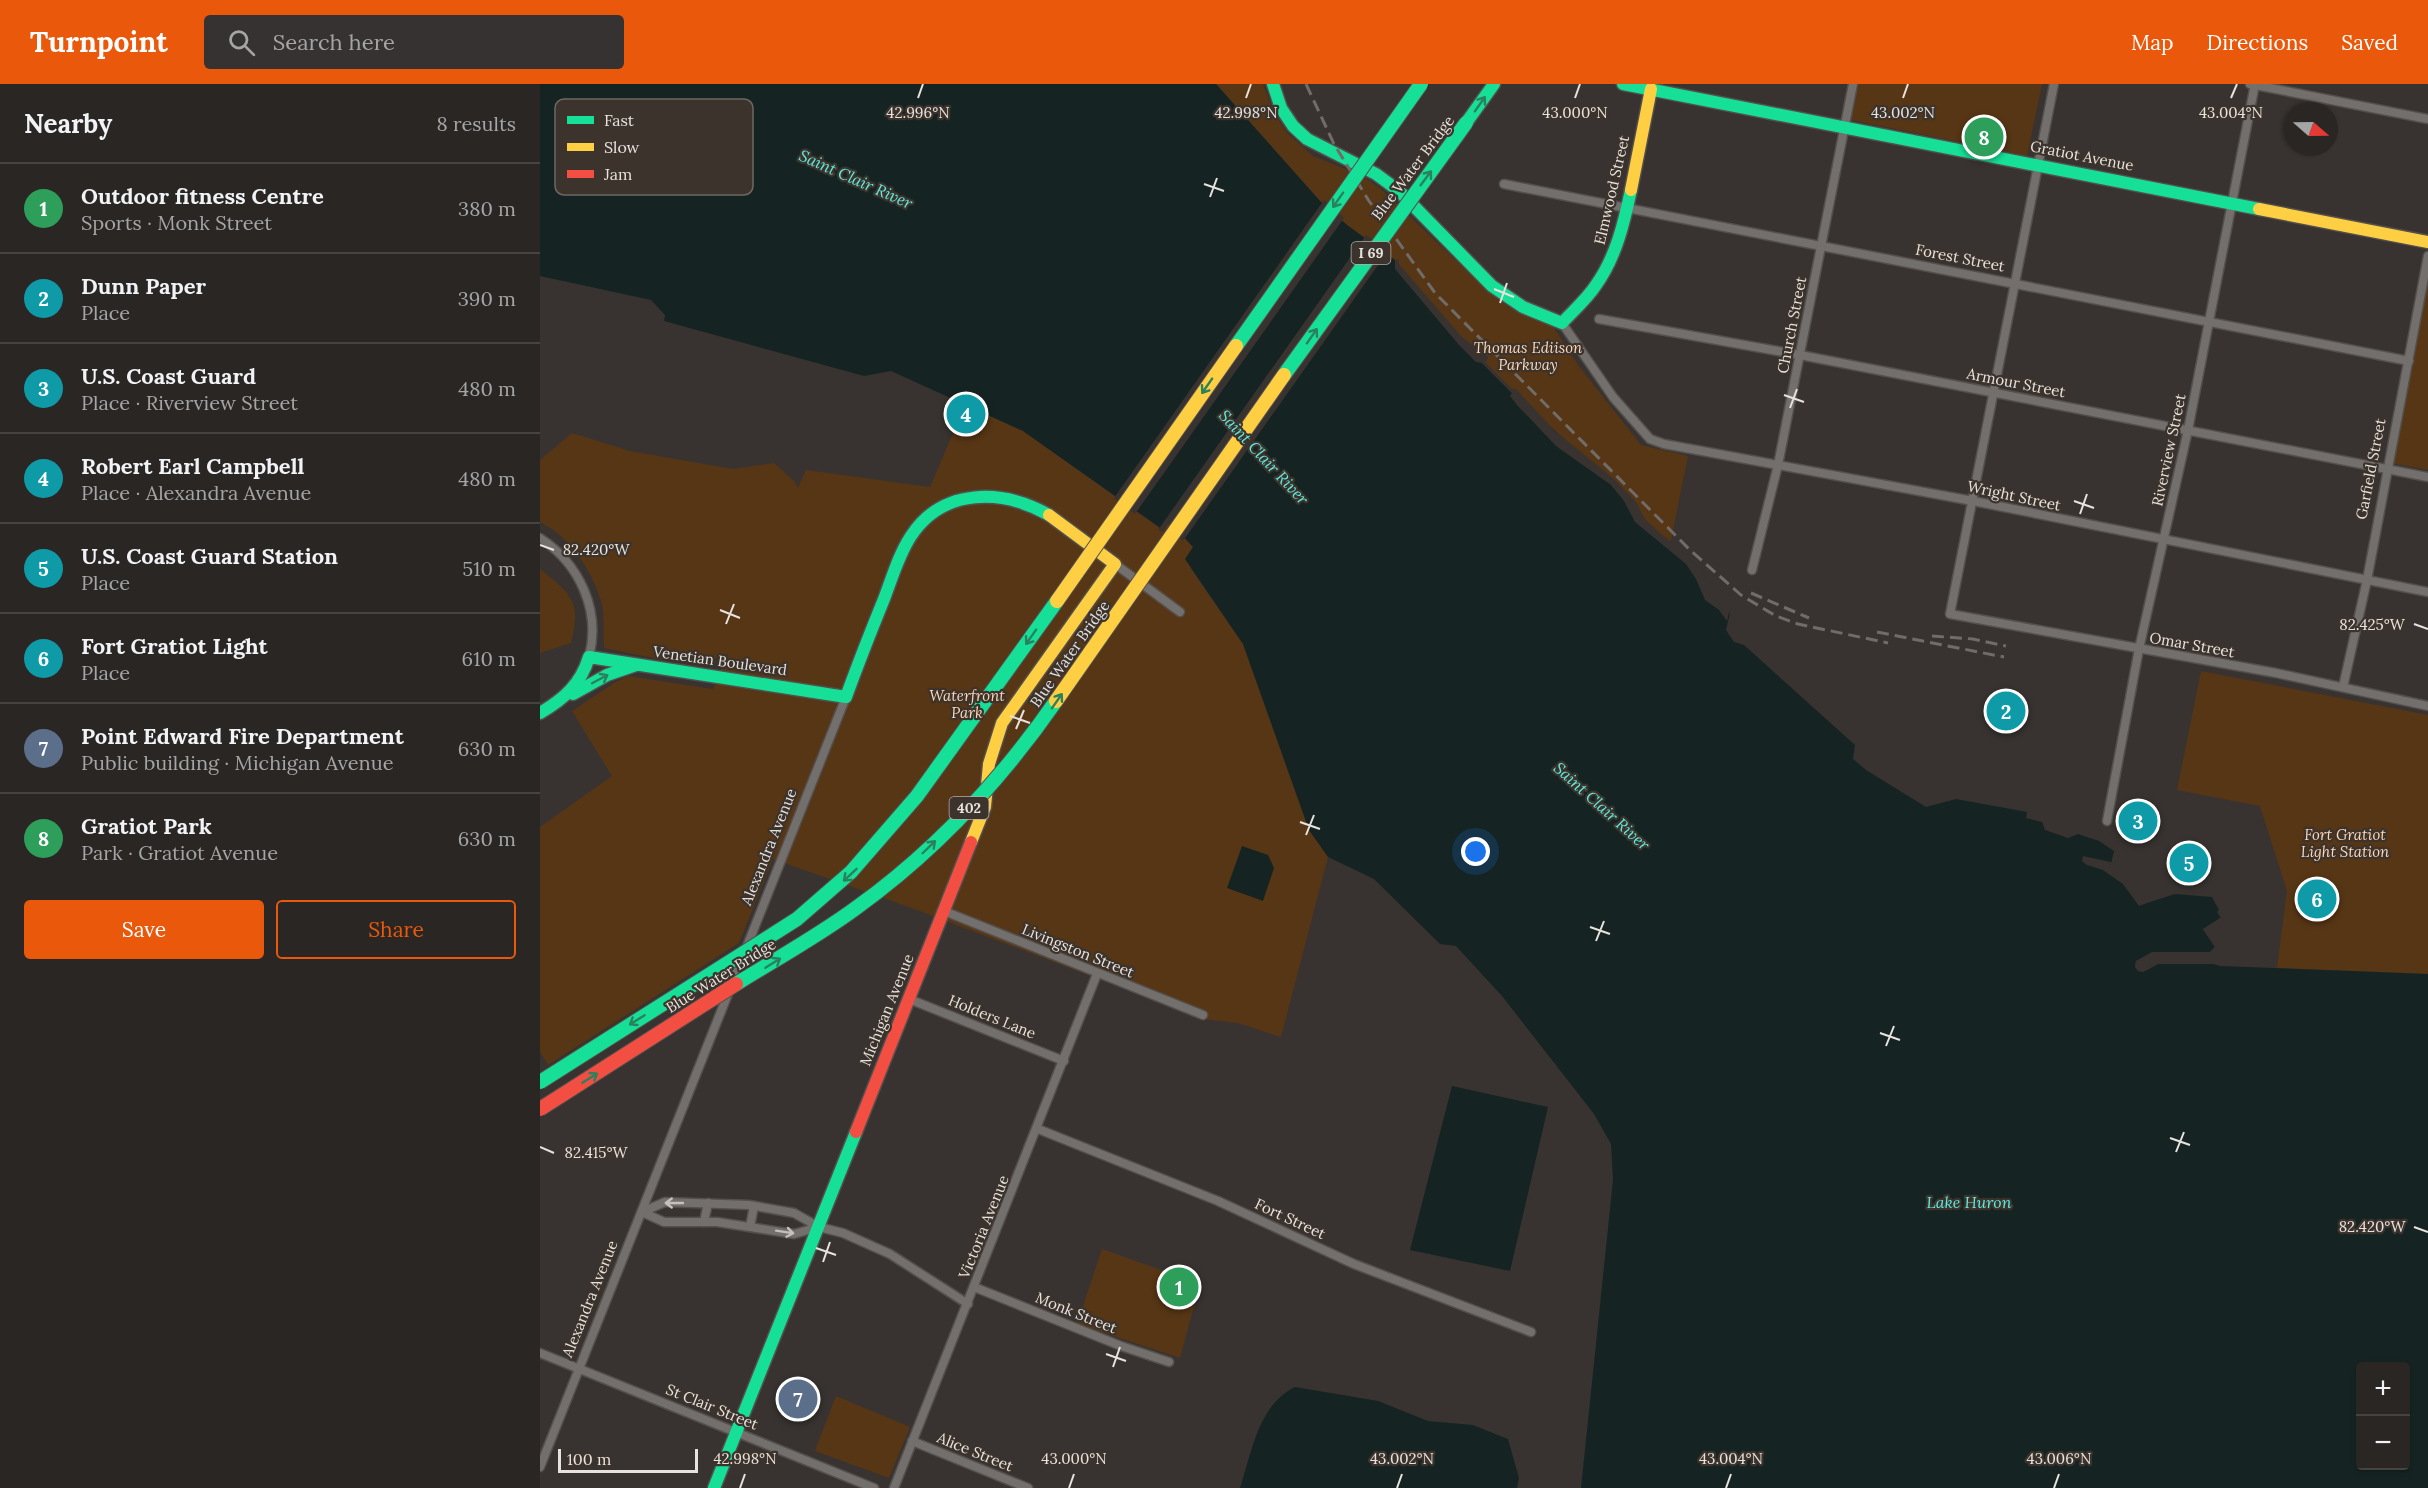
<!DOCTYPE html>
<meta charset="utf-8">
<style>
body{margin:0;font-family:Lora,serif;background:#363231;color:#f1f3f6}
.controls{position:absolute;right:18px;bottom:18px;display:grid;overflow:hidden;border-radius:6px;box-shadow:0 2px 4px #0004}
.controls button{width:54px;height:54px;display:grid;place-items:center;padding:0;border:0;border-bottom:2px solid #464341;background:#2a2624;color:#f1f3f6;font:30px sans-serif}
.compass{position:absolute;left:1744px;top:18px;width:54px;height:54px;border-radius:50%;background:#2a2624;box-shadow:0 2px 4px #0004;rotate:110deg}
.scale{position:absolute;left:18px;bottom:15px;width:140px;box-sizing:border-box;padding-left:6px;border:3px solid #e8e2de;border-top:0;font-size:16px;line-height:21px;white-space:nowrap;color:#e8e2de;-webkit-text-stroke:4px #3b332c;paint-order:stroke}
.you{position:absolute;left:936px;top:768px;width:21px;height:21px;margin:-15px;border:4px solid #fff;border-radius:50%;background:#1a73e8;box-shadow:0 0 0 9px #1a73e833}
.badge{display:grid;place-items:center;width:39px;height:39px;border-radius:50%;background:#ea580c;color:#fff;font-size:20px;font-weight:700}
.pin{position:absolute;translate:-50% -50%;border:3px solid #fff;box-shadow:0 2px 6px #0006}
.list{margin:0;padding:0;list-style:none}
h2{display:flex;justify-content:space-between;align-items:center;height:78px;margin:0;padding:0 24px;font-size:26px}
h2 small{font-size:20px;font-weight:400;color:#a5a5a6}
.list li{display:grid;grid-template-columns:39px 1fr auto;gap:18px;align-items:center;box-sizing:border-box;height:90px;padding:0 24px;border-top:2px solid #464341}
.list b{display:block;font-size:22px;white-space:nowrap}
.list p{margin:0;font-size:20px;white-space:nowrap;color:#a5a5a6}
.list em{font-size:20px;font-style:normal;color:#a5a5a6}
.actions{display:flex;gap:12px;padding:18px 24px}
.actions a{flex:1;padding:14px 0;border:2px solid #ea580c;border-radius:6px;text-align:center;font-size:21px;color:#ea580c}
.actions .main{background:#ea580c;color:#fff}
.icon{flex:none;width:33px;height:33px;fill:none;stroke:currentColor;stroke-width:2;stroke-linecap:round;stroke-linejoin:round}
.map{position:relative;flex:none;width:1888px;height:1404px;overflow:hidden}
header{display:flex;align-items:center;gap:36px;box-sizing:border-box;height:84px;padding:0 30px;background:#ea580c;color:#fff}
header strong{font-size:28px}
nav{display:flex;gap:33px;margin-inline-start:auto;font-size:21px}
.search{width:420px;height:54px;background:#363231;display:flex;align-items:center;gap:15px;box-sizing:border-box;padding:0 21px;border-radius:6px;color:#a5a5a6;font-size:22px}
main{display:flex}
aside{flex:1;background:#2a2624}
.map>svg:first-child{display:block}
.green{fill:#573615}
.water{fill:#152422;fill-rule:evenodd}
.pier{fill:#383330}
.lines{fill:none;stroke-linecap:round;stroke-linejoin:round}
.street-casing{stroke:#534f4c;stroke-width:11}
.fast-casing{stroke:#534f4c;stroke-width:15}
.slow-casing{stroke:#534f4c;stroke-width:15}
.jam-casing{stroke:#534f4c;stroke-width:15}
.street{stroke:#736f6d;stroke-width:8}
.fast{stroke:#16e098;stroke-width:12}
.slow{stroke:#ffcf43;stroke-width:12}
.jam{stroke:#f24e42;stroke-width:12}
.rail{stroke:#6f6c6a;stroke-width:3;stroke-dasharray:12 6;stroke-linecap:butt}
.fast-bridge-casing{stroke:#534f4c;stroke-width:16;stroke-linecap:butt}
.slow-bridge-casing{stroke:#534f4c;stroke-width:16;stroke-linecap:butt}
.jam-bridge-casing{stroke:#534f4c;stroke-width:16;stroke-linecap:butt}
.fast-bridge{stroke:#16e098;stroke-width:14}
.slow-bridge{stroke:#ffcf43;stroke-width:14}
.jam-bridge{stroke:#f24e42;stroke-width:14}
.oneway{stroke:#2a815d}
.oneway2{stroke:#c5c0bc}
.ticks{fill:none;stroke:#e8e2de;stroke-width:2}
.labels{text-anchor:middle;stroke-width:4.5;stroke-linejoin:round;paint-order:stroke}
.shield{fill:#3b332c;stroke:#b4aea9;stroke-width:1.5}
.shield-label{font-size:14px;font-weight:bold;fill:#e8e2de}
.street-label{font-size:15px;fill:#e8e2de;stroke:#3b332c}
.park-label{font-size:15px;font-style:italic;fill:#fdd6b6;stroke:#3b332c}
.water-label{font-size:16px;font-style:italic;fill:#5eebdf;stroke:#3b332c}
.key{fill:#3b332c;stroke:#6f6861;stroke-width:1.5}
.key-label{font-size:16px;fill:#e8e2de}
.ticks-label{font-size:15px;text-anchor:middle;fill:#e8e2de;stroke:#3b332c;stroke-width:4.5;stroke-linejoin:round;paint-order:stroke}
</style>
<header>
<strong>Turnpoint</strong>
<div class="search"><svg class="icon" aria-label="search" viewBox="0 0 24 24"><circle cx="10" cy="10" r="6"/><path d="M15 15l6 6"/></svg>Search here</div>
<nav><a>Map</a><a>Directions</a><a>Saved</a></nav>
</header>
<main>
<aside>
<h2>Nearby<small>8 results</small></h2>
<ul class="list">
<li><span class="badge" style="background:#2e9e5b">1</span><div><b>Outdoor fitness Centre</b><p>Sports · Monk Street</p></div><em>380 m</em></li>
<li><span class="badge" style="background:#0f9aa8">2</span><div><b>Dunn Paper</b><p>Place</p></div><em>390 m</em></li>
<li><span class="badge" style="background:#0f9aa8">3</span><div><b>U.S. Coast Guard</b><p>Place · Riverview Street</p></div><em>480 m</em></li>
<li><span class="badge" style="background:#0f9aa8">4</span><div><b>Robert Earl Campbell</b><p>Place · Alexandra Avenue</p></div><em>480 m</em></li>
<li><span class="badge" style="background:#0f9aa8">5</span><div><b>U.S. Coast Guard Station</b><p>Place</p></div><em>510 m</em></li>
<li><span class="badge" style="background:#0f9aa8">6</span><div><b>Fort Gratiot Light</b><p>Place</p></div><em>610 m</em></li>
<li><span class="badge" style="background:#5c6f8a">7</span><div><b>Point Edward Fire Department</b><p>Public building · Michigan Avenue</p></div><em>630 m</em></li>
<li><span class="badge" style="background:#2e9e5b">8</span><div><b>Gratiot Park</b><p>Park · Gratiot Avenue</p></div><em>630 m</em></li>
</ul>
<div class="actions"><a class="main">Save</a><a>Share</a></div>
</aside>
<div class="map">
<svg width="1888" height="1404" viewBox="0 0 1888 1404">
<rect width="100%" height="100%" fill="#383330"/>
<g class="green">
<path d="M676,0H723L733,27L747,49L773,72L823,92L841,105L953,212L969,223L1001,236L1014,244L1038,281L1101,361L1148,372L1130,461L919,254L847,170L807,141L780,117Z"/>
<path d="M1315,0H1502L1487,72L1307,35Z"/>
<path d="M1888,194V386L1850,379Z"/>
<path d="M425,321L483,347L621,445L628,436L653,463L651,485L703,560L769,746L788,773L741,953L698,939L664,935L369,823L233,775L199,859L8,981L0,968V743L72,692L32,627L74,599L88,592L173,605L188,570L161,580L118,575L64,564C63,549 65,531 61,517C51,485 30,453 0,438V376L32,349L90,367L193,385L234,379L254,397L258,404L266,386L390,403Z"/>
<path d="M0,485C31,510 42,517 31,559L0,569Z"/>
<path d="M1661,587L1888,631V890L1737,884L1747,807L1720,722L1637,706Z"/>
<path d="M562,1165L660,1200L640,1274L537,1240Z"/>
<path d="M296,1312L370,1343L349,1394L275,1367Z"/>
</g>
<g class="water">
<path d="M0,0H676L780,117L807,141L855,176L856,182L942,279L972,309L1071,396L1102,437L1130,461L1190,529L1186,546L1194,558L1204,561L1315,661L1313,675L1326,686L1386,723L1416,715L1487,728L1486,734L1502,738L1505,746L1528,754L1538,750L1559,757L1574,767L1571,780L1604,820L1635,810L1672,813L1679,826L1677,828L1681,834L1663,845L1675,863L1670,868L1612,869L1596,877L1595,883L1603,888L1618,880H1673L1680,882L1888,890V1404H1041L1073,1096L1071,1060L1054,1030L962,912L916,862L900,860L834,795L788,773L769,746L703,560L645,475L653,463L628,436L622,445L483,347L351,287L324,292L124,237L125,231L111,216L0,192ZM1820,1282H1866V1382H1820Z"/>
<path d="M702,762L728,771L734,784L723,817L687,804Z"/>
<path d="M912,1002L1008,1023L970,1187L870,1166Z"/>
<path d="M755,1303L838,1317L888,1337L933,1341L968,1355L979,1394L977,1404H700C712,1368 718,1321 755,1303Z"/>
</g>
<g class="pier">
<path d="M784,116L804,134L595,430L574,414Z"/>
<path d="M826,151L848,167L643,457L628,440L623,448L618,446Z"/>
<path d="M858,175L859,180L921,252L948,273L946,279L972,305H976L1015,347L1073,394L1096,418L1105,435L1121,450L1149,471L1152,477L1162,484L1166,495L1188,512L1191,521L1187,537L1179,526L1165,516L1156,495L1146,480L1095,438L1084,417L1071,401L1016,362L977,321L970,312L972,309L942,279L936,278L919,261L855,185V176Z"/>
<path d="M1543,772L1575,779L1601,803L1606,816L1610,814L1612,817L1599,822L1583,800L1563,786L1547,781L1542,777Z"/>
<path d="M1683,832L1682,836L1667,846L1678,863L1672,871H1613L1599,879L1598,882L1603,885L1618,877H1675L1673,880H1618L1603,888L1598,887L1595,883L1596,877L1612,868H1670L1675,863L1663,845Z"/>
</g>
<g class="lines">
<defs>
<g id="street">
<path d="M1514,0L1410,530L1736,589L1888,622"/>
<path d="M1710,0L1888,35"/>
<path d="M964,100L1869,277"/>
<path d="M1059,235L1260,271L1888,393"/>
<path d="M1022,239L1073,313L1110,355L1124,360L1433,417L1888,508"/>
<path d="M0,454C40,480 61,527 49,573"/>
<path d="M575,480L640,528"/>
<path d="M1212,486L1238,381L1313,0"/>
<path d="M1803,603L1827,496L1888,172"/>
<path d="M1567,737L1599,565L1648,346L1715,0"/>
<path d="M404,827L663,931"/>
<path d="M369,915L524,977"/>
<path d="M498,1045L678,1117L814,1180L991,1248"/>
<path d="M102,1128L125,1118L209,1121L254,1129L279,1143L303,1149L350,1170L428,1220"/>
<path d="M102,1128L124,1138H177L254,1150L279,1143"/>
<path d="M164,1138L168,1119"/>
<path d="M210,1143L214,1122"/>
<path d="M434,1203L581,1262L629,1278"/>
<path d="M0,1269L334,1404"/>
<path d="M372,1357L488,1404"/>
<path d="M0,1383L306,613"/>
<path d="M354,1404L557,890"/>
</g>
<g id="fast">
<path d="M733,0L741,24L753,42L767,55L836,90L859,107L952,202L983,223L1022,239C1033,227 1047,215 1056,201C1076,173 1084,139 1091,106"/>
<path d="M1083,0L1719,125"/>
<path d="M926,39L954,0"/>
<path d="M33,610L67,591L96,581"/>
<path d="M0,629C24,615 41,600 49,573L306,613C318,580 331,547 344,515C352,494 359,470 371,452C403,403 463,405 509,431"/>
<path d="M174,1404L316,1048"/>
</g>
<g id="slow">
<path d="M1091,106L1111,5"/>
<path d="M1719,125L1888,158"/>
<path d="M431,758L445,723L449,680L462,639L575,480L509,431"/>
</g>
<path id="jam" d="M316,1048L431,758"/>
</defs>
<use href="#street" class="street-casing"/>
<use href="#fast" class="fast-casing"/>
<use href="#slow" class="slow-casing"/>
<use href="#jam" class="jam-casing"/>
<use href="#street" class="street"/>
<use href="#fast" class="fast"/>
<use href="#slow" class="slow"/>
<use href="#jam" class="jam"/>
<g class="rail">
<path d="M766,0L794,60L829,117L895,209L1150,466L1201,511L1236,532L1258,540L1348,559"/>
<path d="M1211,509L1269,534"/>
<path d="M1337,548L1464,573"/>
<path d="M1392,552L1433,555L1466,562"/>
</g>
<defs>
<g id="fast-bridge">
<path d="M696,262L881,0"/>
<path d="M744,291L926,39"/>
<path d="M196,900C236,875 278,852 316,824C394,768 461,696 516,617"/>
<path d="M0,998L257,835L311,788L377,712L517,517"/>
</g>
<g id="slow-bridge">
<path d="M517,517L696,262"/>
<path d="M516,617L744,291"/>
</g>
<path id="jam-bridge" d="M0,1025L196,900"/>
</defs>
<use href="#fast-bridge" class="fast-bridge-casing"/>
<use href="#slow-bridge" class="slow-bridge-casing"/>
<use href="#jam-bridge" class="jam-bridge-casing"/>
<use href="#fast-bridge" class="fast-bridge"/>
<use href="#slow-bridge" class="slow-bridge"/>
<use href="#jam-bridge" class="jam-bridge"/>
</g>
<defs><path id="oneway-shaft" d="M-6 0H5M1.5-3L5.5 0L1.5 3" fill="none" stroke-width="1.6" stroke-linecap="round" stroke-linejoin="round" transform="scale(1.5)"/></defs>
<g class="oneway">
<use href="#oneway-shaft" transform="translate(940 20) rotate(-55)"/>
<use href="#oneway-shaft" transform="translate(886 94) rotate(-53)"/>
<use href="#oneway-shaft" transform="translate(798 116) rotate(125)"/>
<use href="#oneway-shaft" transform="translate(772 252) rotate(-55)"/>
<use href="#oneway-shaft" transform="translate(667 302) rotate(125)"/>
<use href="#oneway-shaft" transform="translate(491 553) rotate(125)"/>
<use href="#oneway-shaft" transform="translate(60 595) rotate(-28)"/>
<use href="#oneway-shaft" transform="translate(517 617) rotate(-55)"/>
<use href="#oneway-shaft" transform="translate(389 763) rotate(-44)"/>
<use href="#oneway-shaft" transform="translate(310 791) rotate(137)"/>
<use href="#oneway-shaft" transform="translate(233 879) rotate(-32)"/>
<use href="#oneway-shaft" transform="translate(97 936) rotate(148)"/>
<use href="#oneway-shaft" transform="translate(50 994) rotate(-32)"/>
</g>
<g class="oneway2">
<use href="#oneway-shaft" transform="translate(134 1119) rotate(180)"/>
<use href="#oneway-shaft" transform="translate(245 1148) rotate(9)"/>
</g>
<path class="ticks" d="M378,14L383,0M706,14L711,0M1035,14L1040,0M1363,14L1368,0M1691,14L1697,0M664,100L684,107M670,113L677,94M954,205L974,213M960,219L967,199M1244,311L1264,318M1250,324L1257,305M1534,417L1554,424M1540,430L1547,410M0,461L14,466M180,526L200,534M186,540L194,520M1874,540L1888,545M470,632L490,639M476,645L484,626M760,738L780,745M766,751L774,731M1050,843L1070,850M1056,857L1064,837M1340,949L1360,956M1346,962L1354,942M1630,1054L1650,1061M0,1063L14,1069M1636,1068L1644,1048M1874,1143L1888,1148M276,1164L296,1171M283,1178L290,1158M566,1270L586,1277M573,1283L580,1263M200,1404L205,1390M529,1404L534,1390M857,1404L862,1390M1186,1404L1191,1390M1514,1404L1519,1390"/>
<g class="labels">
<g class="shield">
<rect x="811.5" y="158" width="39" height="22" rx="4.5"/>
<rect x="409.5" y="713" width="39" height="22" rx="4.5"/>
</g>
<g class="shield-label">
<text x="831" y="174">I 69</text>
<text x="429" y="729">402</text>
</g>
<g class="street-label">
<text transform="translate(1542 72) rotate(11)" y="5">Gratiot Avenue</text>
<text transform="translate(873 84) rotate(-53)" y="5">Blue Water Bridge</text>
<text transform="translate(1072 106) rotate(-77)" y="5">Elmwood Street</text>
<text transform="translate(1420 174) rotate(11)" y="5">Forest Street</text>
<text transform="translate(1252 241) rotate(-79)" y="5">Church Street</text>
<text transform="translate(1476 299) rotate(11)" y="5">Armour Street</text>
<text transform="translate(1629 366) rotate(-78)" y="5">Riverview Street</text>
<text transform="translate(1831 385) rotate(-79)" y="5">Garfield Street</text>
<text transform="translate(1474 412) rotate(12)" y="5">Wright Street</text>
<text transform="translate(1652 561) rotate(10)" y="5">Omar Street</text>
<text transform="translate(530 570) rotate(-55)" y="5">Blue Water Bridge</text>
<text transform="translate(180 577) rotate(8)" y="5">Venetian Boulevard</text>
<text transform="translate(229 763) rotate(-68)" y="5">Alexandra Avenue</text>
<text transform="translate(538 867) rotate(22)" y="5">Livingston Street</text>
<text transform="translate(181 892) rotate(-32)" y="5">Blue Water Bridge</text>
<text transform="translate(347 926) rotate(-68)" y="5">Michigan Avenue</text>
<text transform="translate(452 933) rotate(22)" y="5">Holders Lane</text>
<text transform="translate(750 1135) rotate(25)" y="5">Fort Street</text>
<text transform="translate(444 1143) rotate(-68)" y="5">Victoria Avenue</text>
<text transform="translate(50 1215) rotate(-68)" y="5">Alexandra Avenue</text>
<text transform="translate(536 1229) rotate(22)" y="5">Monk Street</text>
<text transform="translate(172 1323) rotate(22)" y="5">St Clair Street</text>
<text transform="translate(435 1368) rotate(22)" y="5">Alice Street</text>
</g>
<g class="park-label">
<text x="988" y="269">Thomas Ediison<tspan x="988" dy="17">Parkway</tspan></text>
<text x="427" y="617">Waterfront<tspan x="427" dy="17">Park</tspan></text>
<text x="1805" y="756">Fort Gratiot<tspan x="1805" dy="17">Light Station</tspan></text>
</g>
<g class="water-label">
<text transform="translate(316 95) rotate(24)" y="6">Saint Clair River</text>
<text transform="translate(724 373) rotate(47)" y="6">Saint Clair River</text>
<text transform="translate(1062 722) rotate(42)" y="6">Saint Clair River</text>
<text x="1429" y="1124">Lake Huron</text>
</g>
</g>
<rect x="15" y="15" width="198" height="96" rx="9" class="key"/>
<rect x="27" y="32" width="27" height="8" fill="#16e098"/>
<rect x="27" y="59" width="27" height="8" fill="#ffcf43"/>
<rect x="27" y="86" width="27" height="8" fill="#f24e42"/>
<g class="key-label">
<text x="64" y="42">Fast</text>
<text x="64" y="69">Slow</text>
<text x="64" y="96">Jam</text>
</g>
<g class="ticks-label">
<text x="378" y="34">42.996°N</text>
<text x="706" y="34">42.998°N</text>
<text x="1035" y="34">43.000°N</text>
<text x="1363" y="34">43.002°N</text>
<text x="1691" y="34">43.004°N</text>
<text x="56" y="471">82.420°W</text>
<text x="1832" y="546">82.425°W</text>
<text x="56" y="1074">82.415°W</text>
<text x="1832" y="1148">82.420°W</text>
<text x="205" y="1380">42.998°N</text>
<text x="534" y="1380">43.000°N</text>
<text x="862" y="1380">43.002°N</text>
<text x="1191" y="1380">43.004°N</text>
<text x="1519" y="1380">43.006°N</text>
</g>
</svg>
<div class="controls">
<button>+</button>
<button>−</button>
</div>
<svg class="compass" viewBox="-18 -18 36 36"><path d="M0-13l5 13h-10z" fill="#e53935"/><path d="M0 13l5-13h-10z" fill="#a5a5a6"/></svg>
<div class="scale">100 m</div>
<div class="you"></div>
<div class="pin badge" style="left:639px;top:1203px;background:#2e9e5b">1</div>
<div class="pin badge" style="left:1466px;top:627px;background:#0f9aa8">2</div>
<div class="pin badge" style="left:1598px;top:737px;background:#0f9aa8">3</div>
<div class="pin badge" style="left:426px;top:330px;background:#0f9aa8">4</div>
<div class="pin badge" style="left:1649px;top:779px;background:#0f9aa8">5</div>
<div class="pin badge" style="left:1777px;top:815px;background:#0f9aa8">6</div>
<div class="pin badge" style="left:258px;top:1315px;background:#5c6f8a">7</div>
<div class="pin badge" style="left:1444px;top:53px;background:#2e9e5b">8</div>
</div>
</main>
